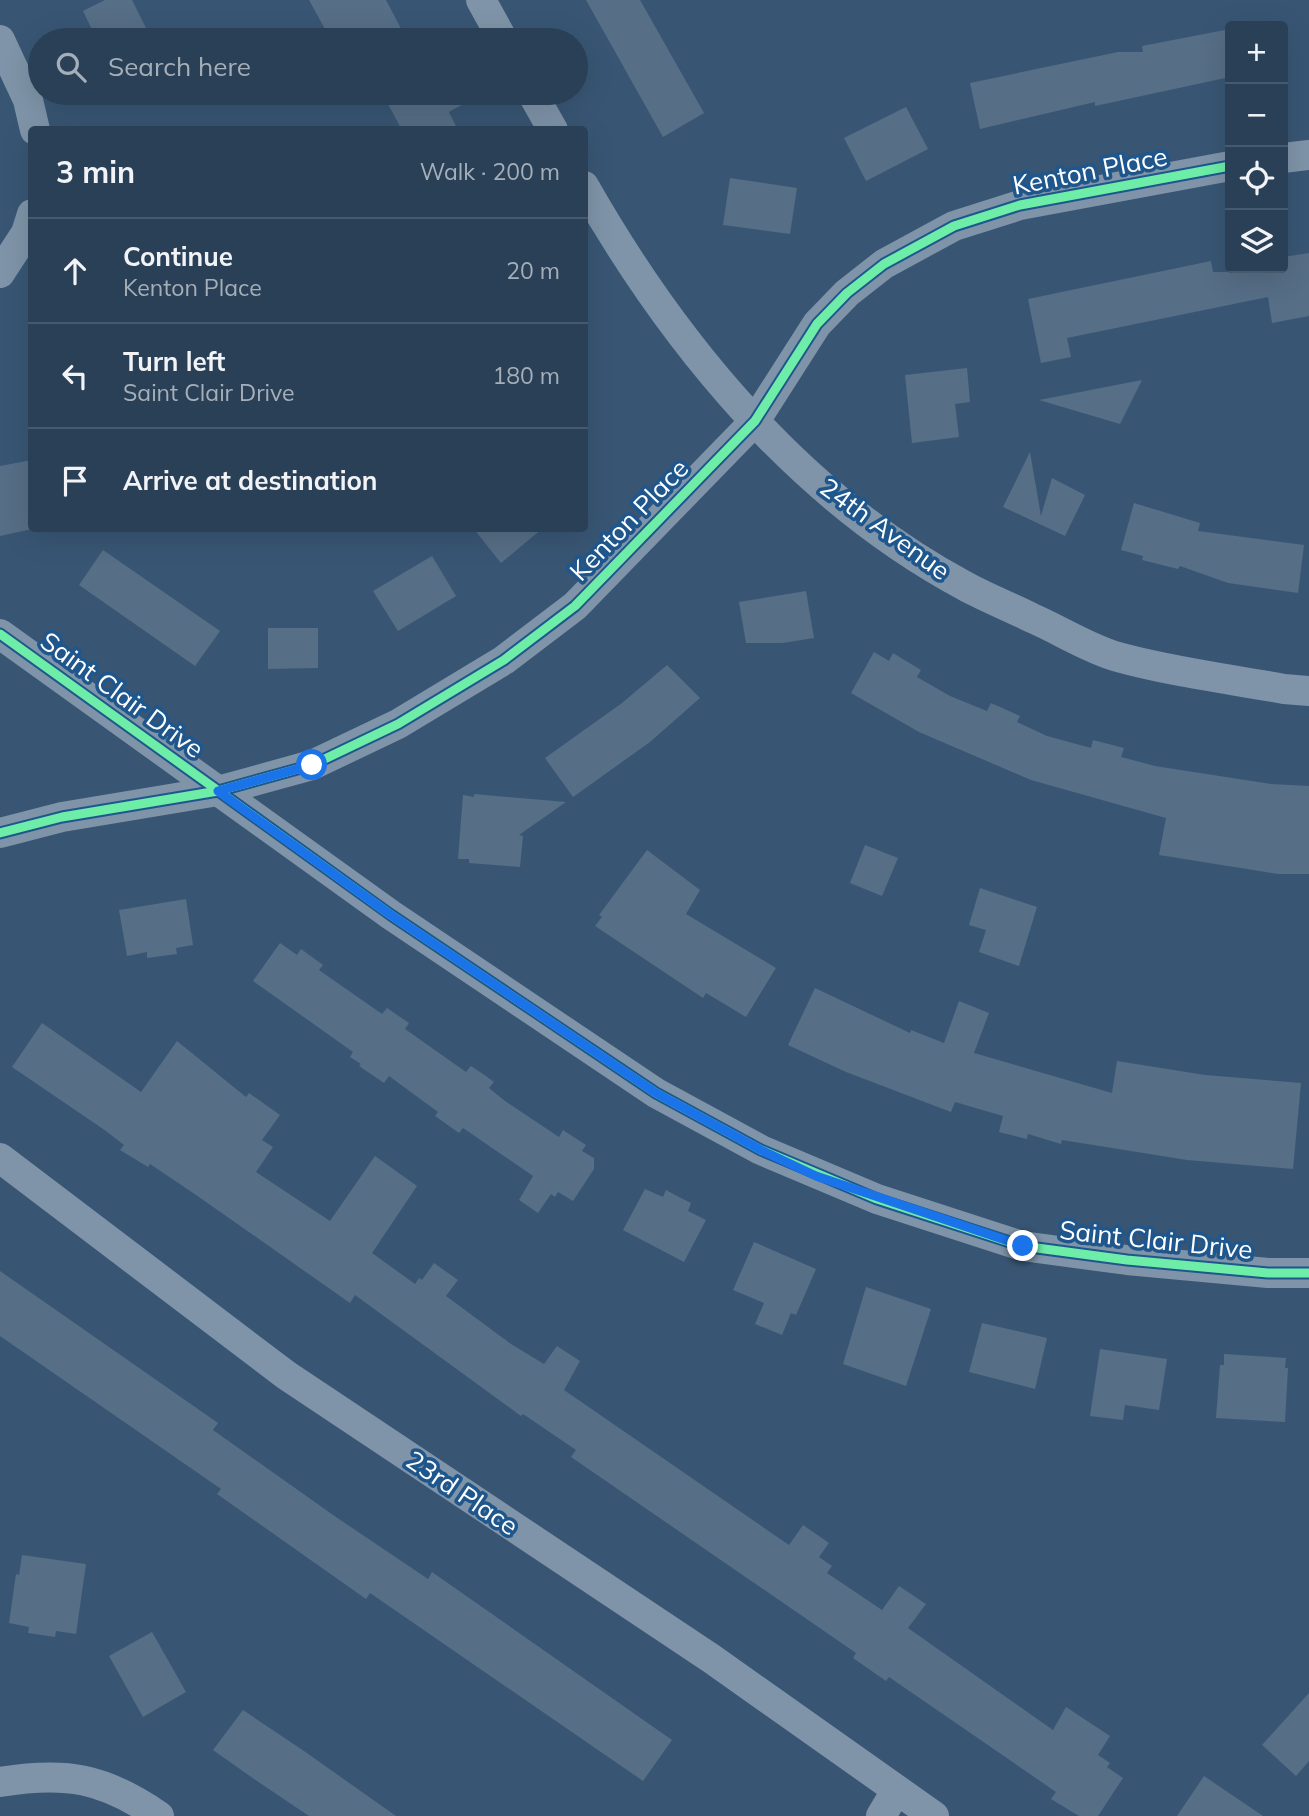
<!DOCTYPE html>
<meta charset="utf-8">
<style>
body{margin:0;font-family:Mulish,sans-serif;background:#32475d;color:#f1f3f6}
.controls{position:absolute;right:21px;top:21px;display:grid;overflow:hidden;border-radius:7px;box-shadow:0 7px 28px #0002}
.controls button{width:63px;height:63px;display:grid;place-items:center;padding:0;border:0;border-bottom:2px solid #46596d;background:#2a4057;color:#f1f3f6;font:35px sans-serif}
.stop{position:absolute;width:21px;height:21px;margin:-16px;border:5px solid #1a73e8;border-radius:50%;background:#fff}
.stop.end{background:#1a73e8;border-color:#fff;box-shadow:0 2px 7px #0008}
.list{margin:0;padding:0;list-style:none}
h2{display:flex;justify-content:space-between;align-items:center;height:91px;margin:0;padding:0 28px;font-size:30px}
h2 small{font-size:23px;font-weight:400;color:#a5afba}
.list li{display:grid;grid-template-columns:46px 1fr auto;gap:21px;align-items:center;box-sizing:border-box;height:105px;padding:0 28px;border-top:2px solid #46596d}
.list b{display:block;font-size:26px;white-space:nowrap}
.list p{margin:0;font-size:23px;white-space:nowrap;color:#a5afba}
.list em{font-size:23px;font-style:normal;color:#a5afba}
.icon{flex:none;width:38px;height:38px;fill:none;stroke:currentColor;stroke-width:2;stroke-linecap:round;stroke-linejoin:round}
.map{position:relative;flex:none;width:1309px;height:1816px;overflow:hidden}
.search{position:absolute;background:#2a4057;box-shadow:0 7px 28px #0002;left:28px;top:28px;width:560px;height:77px;display:flex;align-items:center;gap:18px;box-sizing:border-box;padding:0 24px;border-radius:38px;color:#a5afba;font-size:26px}
.panel{position:absolute;background:#2a4057;box-shadow:0 7px 28px #0002;left:28px;top:126px;width:560px;height:406px;border-radius:7px}
.map>svg:first-child{display:block}
.building{fill:#566e86}
.lines{fill:none;stroke-linecap:round;stroke-linejoin:round}
.street{stroke:#7f94a8;stroke-width:30}
.cycleway-casing{stroke:#1f578d;stroke-width:13}
.cycleway{stroke:#6deda7;stroke-width:9}
.route{stroke:#1a73e8;stroke-width:9}
.labels{text-anchor:middle;stroke-width:7;stroke-linejoin:round;paint-order:stroke}
.street-label{font-size:26px;fill:#fff;stroke:#1f578d}
</style>
<div class="map">
<svg width="1309" height="1816" viewBox="0 0 1309 1816">
<rect width="100%" height="100%" fill="#385674"/>
<g class="building">
<path d="M105,0H132L152,40H97L83,11Z"/>
<path d="M309,0H386L407,40H331Z"/>
<path d="M586,0H640L704,113L663,137Z"/>
<path d="M1230,29V77L1095,106V102L980,129L970,83L1118,52H1143L1142,46Z"/>
<path d="M382,93H483L449,112L458,130H402Z"/>
<path d="M906,107L928,149L866,181L844,138Z"/>
<path d="M730,178L797,188L790,234L723,225Z"/>
<path d="M1309,253V316L1272,323L1268,297L1067,338L1071,357L1041,363L1028,299L1211,261L1213,272H1267L1266,268H1283V257Z"/>
<path d="M967,368L970,402L955,404L959,437L912,443L905,375Z"/>
<path d="M1142,380L1120,424L1039,400Z"/>
<path d="M1030,452L1041,516L1052,478L1085,495L1065,536L1003,507Z"/>
<path d="M32,460V529L0,536V466Z"/>
<path d="M1134,503L1200,523L1198,531L1304,545L1298,593L1228,583L1180,566L1178,569L1142,560L1143,556L1121,550Z"/>
<path d="M473,528H543L501,563Z"/>
<path d="M103,550L220,631L195,666L79,585Z"/>
<path d="M432,556L456,596L398,631L373,591Z"/>
<path d="M806,591L814,638L783,643H746L739,602Z"/>
<path d="M268,628H318V668L268,669Z"/>
<path d="M874,652L889,661L893,653L921,670L917,677L950,696L987,711L991,703L1020,716L1017,722L1047,736L1091,748L1093,740L1124,748L1121,757L1155,766L1271,784L1309,786V874H1278L1159,855L1166,818L1031,780L919,732L851,693Z"/>
<path d="M667,665L700,698L650,742L573,797L545,758L622,703Z"/>
<path d="M474,794L566,802L519,835L523,836L520,867L469,863V859H458L463,795L474,797Z"/>
<path d="M865,845L898,858L882,896L850,883Z"/>
<path d="M647,850L700,890L686,914L776,968L746,1017L706,993L703,998L595,926L602,917L599,915Z"/>
<path d="M980,888L1037,907L1019,966L979,952L986,930L969,925Z"/>
<path d="M186,899L193,945L176,948L177,954L147,958V952L127,956L119,910Z"/>
<path d="M280,943L297,955L301,949L323,965L319,970L382,1014L387,1008L409,1023L405,1029L466,1072L471,1066L483,1074L494,1082L489,1088L505,1101L559,1137L563,1130L586,1145L582,1151L594,1158V1169L573,1201L558,1192L555,1197L551,1194L538,1213L519,1200L533,1176L463,1128L459,1133L435,1116L438,1112L389,1076L384,1083L359,1066L361,1064L350,1057L353,1052L253,981Z"/>
<path d="M815,988L910,1033L911,1030L944,1043L959,1001L989,1013L974,1053L1112,1093L1117,1061L1205,1075L1301,1083L1293,1169L1187,1160L1062,1140L1061,1144L1028,1134L1027,1139L999,1132L1003,1116L955,1102L951,1112L846,1072L788,1045Z"/>
<path d="M42,1023L141,1092L177,1041L246,1097L249,1093L280,1115L262,1140L273,1147L256,1172L330,1221L375,1156L417,1186L372,1253L415,1284L419,1278L422,1280L434,1263L458,1280L446,1296L511,1344L544,1364L557,1346L580,1361L564,1390L789,1545L803,1525L829,1543L819,1557L832,1566L827,1573L882,1610L899,1586L926,1604L908,1628L1053,1730L1066,1707L1110,1736L1098,1755L1110,1763L1107,1767L1123,1778L1098,1816H1079L1051,1799L1056,1792L889,1677L886,1681L853,1658L856,1653L571,1457L576,1450L523,1414L521,1416L355,1295L350,1303L199,1197L150,1164L148,1167L120,1150L124,1145L106,1131L12,1067Z"/>
<path d="M645,1189L663,1197L666,1190L677,1196L691,1203L688,1211L706,1220L684,1262L623,1230Z"/>
<path d="M754,1242L816,1269L796,1315L791,1313L782,1335L755,1324L764,1303L733,1290Z"/>
<path d="M0,1271L218,1423L213,1430L336,1517L428,1579L432,1572L672,1740L643,1781L370,1593L366,1599L217,1494L221,1489L0,1336Z"/>
<path d="M866,1287L931,1309L906,1386L843,1364Z"/>
<path d="M982,1323L1047,1338L1035,1389L969,1372Z"/>
<path d="M1100,1349L1167,1359L1159,1410L1125,1405L1123,1420L1090,1416Z"/>
<path d="M1224,1354L1286,1358L1285,1368H1288L1285,1422L1216,1418L1220,1365H1224Z"/>
<path d="M22,1555L86,1564L76,1634L56,1631L55,1637L28,1633L29,1627L9,1623L16,1574L19,1575Z"/>
<path d="M152,1632L186,1692L143,1717L109,1656Z"/>
<path d="M1309,1693V1761L1296,1776L1262,1745Z"/>
<path d="M243,1710L304,1751L396,1816H309L254,1779L213,1750Z"/>
<path d="M1204,1776L1263,1816H1177Z"/>
</g>
<g class="lines">
<g class="street">
<path d="M481,0L503,40"/>
<path d="M0,40L28,100L35,130"/>
<path d="M532,93L553,130"/>
<path d="M1283,158L1309,155"/>
<path d="M584,186C675,346 801,498 965,586C987,598 1010,607 1032,618C1060,630 1089,649 1118,657C1172,672 1230,679 1284,689L1309,691"/>
<path d="M0,273L26,233L32,214"/>
<path d="M0,634L391,915L656,1093L761,1150L877,1199L1022,1246L1127,1260L1268,1273H1309"/>
<path d="M0,833L62,817L218,791L312,765L398,724L504,660L575,606L755,421L817,324L847,293L884,264L954,226L1020,205L1230,166"/>
<path d="M0,1158L286,1375L712,1659L934,1816"/>
<path d="M0,1782C66,1771 104,1778 159,1816"/>
<path d="M881,1816L896,1791"/>
</g>
<defs>
<g id="cycleway">
<path d="M0,634L391,915L656,1093L761,1150L877,1199L1022,1246L1127,1260L1268,1273H1309"/>
<path d="M0,833L62,817L218,791L312,765L398,724L504,660L575,606L755,421L817,324L847,293L884,264L954,226L1020,205L1230,166"/>
</g>
</defs>
<use href="#cycleway" class="cycleway-casing"/>
<use href="#cycleway" class="cycleway"/>
</g>
<g class="lines">
<path class="route" d="M312,765L218,791L391,915L656,1093L761,1150L816,1176L1023,1246"/>
</g>
<g class="labels">
<g class="street-label">
<text transform="translate(1090 171) rotate(-11)" y="9">Kenton Place</text>
<text transform="translate(629 520) rotate(-46)" y="9">Kenton Place</text>
<text transform="translate(885 529) rotate(36)" y="9">24th Avenue</text>
<text transform="translate(122 695) rotate(36)" y="9">Saint Clair Drive</text>
<text transform="translate(1156 1240) rotate(6)" y="9">Saint Clair Drive</text>
<text transform="translate(462 1493) rotate(34)" y="9">23rd Place</text>
</g>
</g>
</svg>
<div class="controls">
<button>+</button>
<button>−</button>
<button><svg class="icon" aria-label="locate" viewBox="0 0 24 24"><circle cx="12" cy="12" r="6"/><path d="M12 2v4M12 18v4M2 12h4M18 12h4"/></svg></button>
<button><svg class="icon" aria-label="layers" viewBox="0 0 24 24"><path d="M12 4l9 5-9 5-9-5zM3 14l9 5 9-5"/></svg></button>
</div>
<div class="stop" style="left:312px;top:765px"></div>
<div class="stop end" style="left:1023px;top:1246px"></div>
<div class="search"><svg class="icon" aria-label="search" viewBox="0 0 24 24"><circle cx="10" cy="10" r="6"/><path d="M15 15l6 6"/></svg>Search here</div>
<section class="panel">
<h2>3 min<small>Walk · 200 m</small></h2>
<ul class="list">
<li><svg class="icon" aria-label="ahead" viewBox="0 0 24 24"><path d="M12 20V5M6 11l6-6 6 6"/></svg><div><b>Continue</b><p>Kenton Place</p></div><em>20 m</em></li>
<li><svg class="icon" aria-label="left" viewBox="0 0 24 24"><path d="M17 20v-9H6M10 6l-5 5 5 5"/></svg><div><b>Turn left</b><p>Saint Clair Drive</p></div><em>180 m</em></li>
<li><svg class="icon" aria-label="arrive" viewBox="0 0 24 24"><path d="M6 21V4h12l-3 4 3 4H6"/></svg><div><b>Arrive at destination</b></div></li>
</ul>
</section>
</div>
